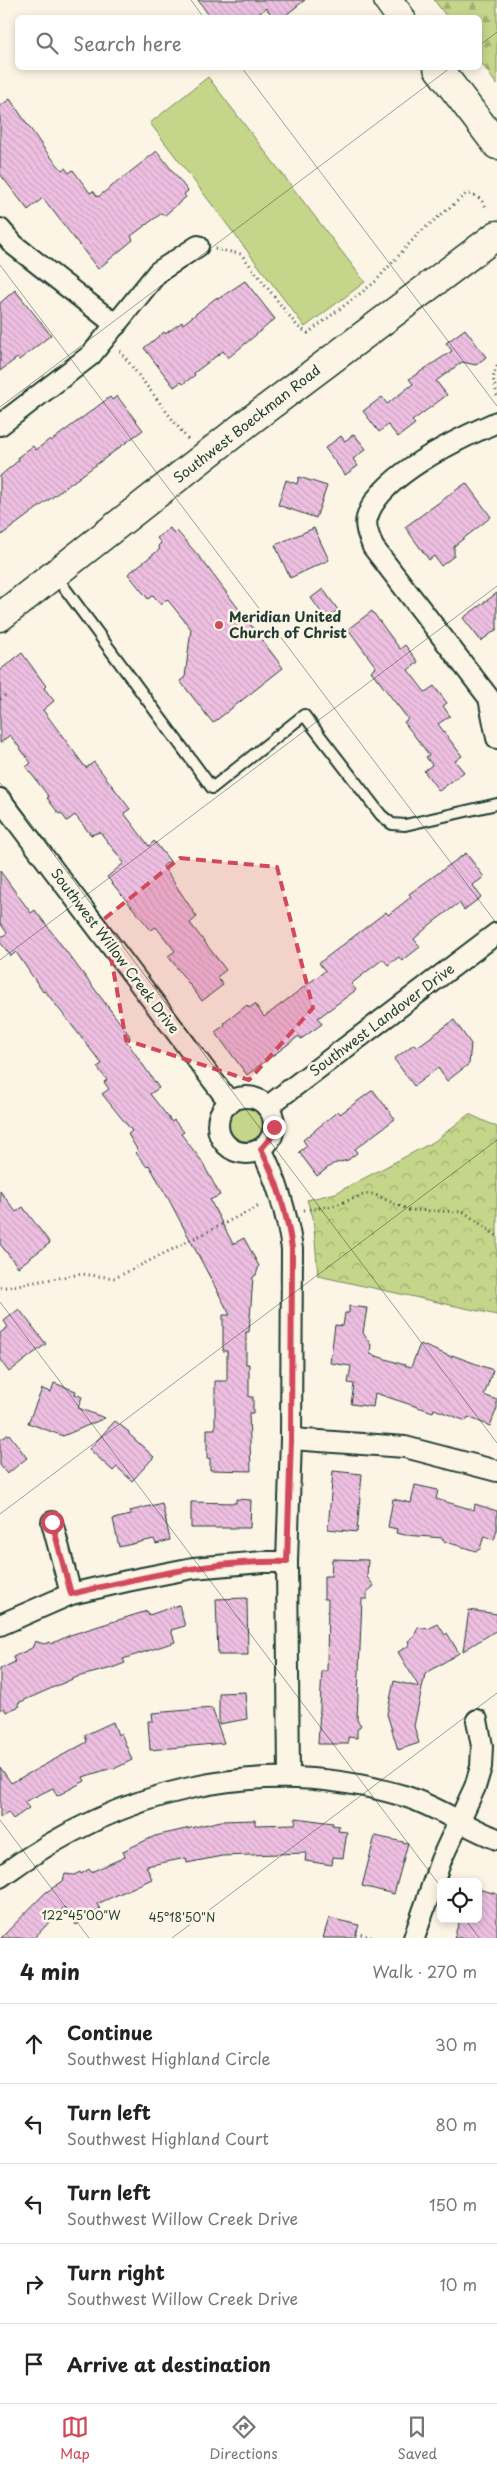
<!DOCTYPE html>
<meta charset="utf-8">
<style>
body{margin:0;font-family:"Playpen Sans",sans-serif;background:#f6f6f6;color:#222}
.controls{position:absolute;right:15px;bottom:15px;display:grid;overflow:hidden;border-radius:8px;box-shadow:0 2px 8px #0003}
.controls button{width:45px;height:45px;display:grid;place-items:center;padding:0;border:0;border-bottom:1px solid #e0e0e0;background:#fff;color:#222;font:25px sans-serif}
.stop{position:absolute;width:15px;height:15px;margin:-11px;border:4px solid #d1495b;border-radius:50%;background:#fff}
.stop.end{background:#d1495b;border-color:#fff;box-shadow:0 1px 5px #0008}
.list{margin:0;padding:0;list-style:none}
h2{display:flex;justify-content:space-between;align-items:center;height:65px;margin:0;padding:0 20px;font-size:21px}
h2 small{font-size:16px;font-weight:400;color:#767676}
.list li{display:grid;grid-template-columns:32px 1fr auto;gap:15px;align-items:center;box-sizing:border-box;height:80px;padding:0 20px;border-top:1px solid #e0e0e0}
.list b{display:block;font-size:19px;white-space:nowrap}
.list p{margin:0;font-size:16px;white-space:nowrap;color:#767676}
.list em{font-size:16px;font-style:normal;color:#767676}
.icon{flex:none;width:28px;height:28px;fill:none;stroke:currentColor;stroke-width:2;stroke-linecap:round;stroke-linejoin:round}
.map{position:relative;flex:none;width:497px;height:1938px;overflow:hidden}
.search{position:absolute;background:#fff;box-shadow:0 2px 8px #0003;left:15px;right:15px;top:15px;height:55px;display:flex;align-items:center;gap:12px;box-sizing:border-box;padding:0 18px;border-radius:8px;color:#767676;font-size:19px}
.sheet{height:465px;background:#fff}
nav{display:flex;justify-content:space-around;align-items:center;box-sizing:border-box;height:70px;border-top:1px solid #e0e0e0;background:#fff;font-size:14px;color:#767676}
nav a{display:grid;justify-items:center;gap:2px}
nav .on{color:#d1495b}
.map>svg:first-child{display:block}
.grass{fill:#c5d68a;stroke:#728a5f}
.forest{fill:url(#forest-firs);stroke:#728a5f}
.park{fill:url(#park-crowns);stroke:#728a5f}
.building{fill:url(#building-back-hatch);stroke:#1f3d34}
.lines{fill:none;stroke-linecap:round;stroke-linejoin:round}
.lane-casing{stroke:#1f3d34;stroke-width:14}
.street-casing{stroke:#1f3d34;stroke-width:24}
.secondary-casing{stroke:#1f3d34;stroke-width:31}
.primary-casing{stroke:#1f3d34;stroke-width:31}
.path{stroke:#1f3d34;stroke-width:3;stroke-dasharray:1 4;stroke-linecap:butt}
.lane{stroke:#fcf5e5;stroke-width:10}
.street{stroke:#fcf5e5;stroke-width:20}
.secondary{stroke:#fcf5e5;stroke-width:28}
.primary{stroke:#fcf5e5;stroke-width:28}
.route{stroke:#d1495b;stroke-width:6}
.marked{fill:#d1495b;fill-opacity:0.2;stroke:#d1495b;stroke-width:4;stroke-dasharray:10 6;stroke-linejoin:round}
.ticks{fill:none;stroke:#1f3d34;stroke-width:1;stroke-opacity:0.45}
.poi-dot{fill:#d1495b;stroke:#fcf5e5;stroke-width:2}
.labels{text-anchor:middle;stroke-width:5;stroke-linejoin:round;paint-order:stroke}
.street-label{font-size:14px;fill:#1f3d34;stroke:#fcf5e5}
.poi-label{font-size:14px;font-weight:bold;fill:#1f3d34;stroke:#fcf5e5;text-anchor:start}
.ticks-label{font-size:12px;text-anchor:middle;fill:#1f3d34;stroke:#fcf5e5;stroke-width:5;stroke-linejoin:round;paint-order:stroke}
</style>
<div class="map">
<svg width="497" height="1938" viewBox="0 0 497 1938">
<defs>
<pattern id="forest-firs" width="22" height="20" patternUnits="userSpaceOnUse" patternTransform="scale(1.25)"><rect width="22" height="20" fill="#c5d68a"/><path d="M5 1l3.5 6h-7zM16 11l3.5 6h-7z" fill="#9faf72"/></pattern>
<pattern id="park-crowns" width="20" height="18" patternUnits="userSpaceOnUse" patternTransform="scale(1.25)"><rect width="20" height="18" fill="#c5d68a"/><path d="M2 6a3 3 0 1 1 6 0M12 15a3 3 0 1 1 6 0" fill="none" stroke="#9faf72"/></pattern>
<pattern id="building-back-hatch" width="6" height="6" patternUnits="userSpaceOnUse" patternTransform="scale(1.25)"><rect width="6" height="6" fill="#eebfe1"/><path d="M-1 5l2 2M0 0l6 6M5-1l2 2" fill="none" stroke="#cca5c2"/></pattern>
</defs>
<rect width="100%" height="100%" fill="#fcf5e5"/>
<filter id="ink" filterUnits="userSpaceOnUse"><feTurbulence type="fractalNoise" baseFrequency=".02" numOctaves="2"/><feDisplacementMap in="SourceGraphic" scale="10" xChannelSelector="R" yChannelSelector="G"/><feConvolveMatrix kernelMatrix="1 2 1 2 8 2 1 2 1" color-interpolation-filters="sRGB"/></filter>
<g filter="url(#ink)">
<g class="grass">
<path d="M208,77L365,282L305,327L150,123Z"/>
<circle cx="246" cy="1124" r="17"/>
</g>
<path class="forest" d="M434,0H497V85L480,61V18L447,17Z"/>
<path class="park" d="M469,1114L497,1127V1315L318,1276L313,1217L307,1200L336,1193L435,1141Z"/>
<g class="building">
<path d="M198,0H305L282,18H274L266,8L254,18H211Z"/>
<path d="M10,99L45,150L62,170L65,168L69,173L73,170L90,193L93,191L98,197L157,151L188,191L184,194L186,197L164,216L162,213L131,236L133,240L98,269L43,198L28,210L0,174V106Z"/>
<path d="M245,281L275,319L228,358L223,351L194,373L195,375L183,384L181,382L174,387L144,348L164,332L165,334L182,322L183,324L217,297L218,299Z"/>
<path d="M15,290L51,335L19,360L17,358L0,371V303Z"/>
<path d="M465,329L486,357L476,365L462,362L436,381L447,395L412,421L415,424L398,437L388,425L379,432L363,411L382,397L387,404L413,384L409,379L452,351L446,343Z"/>
<path d="M117,396L143,430L0,536V476L19,460L18,457L33,446L36,450L50,439L51,441L110,397L112,400Z"/>
<path d="M354,434L366,449L353,459L358,466L345,475L325,448L341,436L345,441Z"/>
<path d="M299,477L327,486L316,518L278,505L286,480L297,484Z"/>
<path d="M466,483L491,517L454,546V556L441,566L434,556L429,560L405,527Z"/>
<path d="M170,528L174,534L177,531L202,560L283,668L213,723L180,681L185,677L191,629L167,599L161,605L153,595L148,599L128,574L160,549L158,546L161,543L157,538Z"/>
<path d="M314,528L329,560L290,578L275,545Z"/>
<path d="M323,589L338,610L326,619L311,598Z"/>
<path d="M497,593V629L481,641L463,618Z"/>
<path d="M372,611L400,649L405,645L418,662L408,670L425,692L434,686L447,703L443,706L450,716L438,724L462,756L455,761L464,772L439,791L424,771L432,765L426,757L429,755L404,722L408,719L371,671L376,667L348,629Z"/>
<path d="M22,653L46,686L44,688L54,701L43,710L86,768L94,762L130,809L124,813L149,846L154,841L170,861L163,866L197,917L190,923L226,970L217,977L223,985L202,1001L168,956L175,951L156,927L151,930L107,877L124,863L100,832L91,835L75,815L67,821L61,813L59,814L47,798L49,797L26,767L31,763L10,735L0,743V670Z"/>
<path d="M466,853L484,877L473,885L481,897L464,910L459,903L432,923L414,939L420,947L402,961L399,957L388,965L383,959L351,984L356,990L318,1018L322,1024L301,1039L299,1036L247,1075L215,1032L225,1025L224,1023L247,1005L249,1008L255,1004L264,1017L325,971L319,963L386,912L388,915L411,897L409,894Z"/>
<path d="M0,871L31,913L35,910L130,1036L125,1039L159,1088L150,1094L172,1122L174,1120L184,1132L181,1134L201,1160L220,1195L210,1200L233,1244L244,1238L259,1266L256,1275L253,1277L249,1332H246V1364H249V1397H253V1413H249L251,1471L210,1470V1458L207,1459V1429H215V1381H227V1351H223V1315H230L169,1200L149,1165L147,1167L136,1153L138,1151L128,1134L132,1131L102,1094L109,1089L104,1082L107,1080L97,1067L102,1064L45,991L43,992L16,952L11,956L0,942V938L7,933L0,923Z"/>
<path d="M454,1020L471,1044L469,1064L447,1081L438,1068L414,1086L394,1059L414,1044L417,1047Z"/>
<path d="M373,1090L395,1119L355,1149L357,1153L348,1160L333,1164L317,1176L299,1152L307,1146L303,1140L338,1111L340,1114Z"/>
<path d="M0,1191L16,1212L23,1207L50,1243L18,1267L0,1244Z"/>
<path d="M349,1306L367,1308L363,1333L371,1345L370,1354L411,1367L420,1344L452,1357V1355L493,1370L484,1395L497,1400V1408L490,1426L468,1417L466,1421L434,1409L433,1412L375,1393L373,1407L351,1404L354,1384L348,1383L351,1366L330,1363L335,1325L343,1326L345,1313H349Z"/>
<path d="M19,1309L46,1344L9,1372L0,1360V1333L8,1327L4,1321Z"/>
<path d="M54,1383L76,1391L75,1394L82,1397L78,1408L105,1418L63,1436L28,1423L42,1389L51,1392Z"/>
<path d="M115,1421L129,1432V1434L154,1457L132,1481L117,1467L113,1471L89,1449Z"/>
<path d="M9,1434L27,1458L7,1474L0,1465V1440Z"/>
<path d="M333,1471L362,1474L357,1532L328,1529Z"/>
<path d="M415,1485L438,1490L436,1499L474,1510L475,1504L497,1511V1530L494,1540L484,1536L480,1549L476,1551L443,1541V1538L405,1535L396,1533L397,1529L388,1527L393,1499L411,1503Z"/>
<path d="M236,1499L251,1500L250,1528H191V1502L236,1503Z"/>
<path d="M162,1503L170,1540L156,1544L154,1539L119,1547L113,1519L131,1515L130,1511Z"/>
<path d="M332,1559L368,1560L367,1577L374,1586L367,1592V1599H362L357,1720L361,1725L357,1730V1738L348,1737V1744H318L322,1671H327L328,1599H324V1576H331Z"/>
<path d="M247,1598L248,1655H218L216,1599Z"/>
<path d="M179,1605L185,1626L171,1630L175,1642L123,1659L125,1663L112,1668L77,1677L18,1703L20,1706L6,1712L4,1708L0,1710V1669L15,1662L13,1657L32,1648L35,1641L44,1644L50,1642L51,1644L70,1635L147,1611L149,1615Z"/>
<path d="M469,1610L497,1614V1630L463,1651Z"/>
<path d="M438,1624L445,1635L447,1633L459,1653L425,1674L414,1726L419,1743L398,1750L387,1714L394,1681L419,1687L398,1652L410,1645L408,1641L414,1637L418,1627L428,1629Z"/>
<path d="M245,1692L247,1719L219,1724V1693Z"/>
<path d="M212,1708L224,1743L150,1750L148,1721H153L152,1713Z"/>
<path d="M113,1722L118,1735L121,1733L132,1760L114,1769L112,1768L83,1777L85,1781L57,1796L53,1788L24,1802L29,1808L13,1819L8,1812L0,1818V1767L11,1783L87,1742L85,1735Z"/>
<path d="M296,1818L333,1823L332,1825L339,1826L338,1831L347,1832L343,1858L333,1857L332,1865L305,1861L306,1853L222,1856L187,1863L186,1858L146,1866L152,1879L97,1904L100,1909L76,1925L64,1907L34,1938H1L45,1893L63,1881L65,1874L74,1875L80,1872L81,1874L89,1869L91,1872L125,1857L123,1851L155,1836L221,1821L255,1820V1825L295,1824Z"/>
<path d="M375,1836L408,1843L394,1894L362,1886Z"/>
<path d="M478,1889L497,1894V1938H454L460,1919H478Z"/>
<path d="M329,1918L359,1925L355,1938H323Z"/>
</g>
<g class="lines">
<defs>
<path id="lane" d="M55,575L212,788L304,715L381,815L392,824L405,825L497,804"/>
<g id="street">
<path d="M0,229L14,245L116,325"/>
<path d="M497,422C460,438 378,476 367,518C364,527 370,538 373,547L489,698L497,738"/>
<path d="M0,425L91,355L158,272L198,246"/>
<path d="M0,799L230,1103"/>
<circle cx="246" cy="1125" r="28"/>
<path d="M267,1107L497,933"/>
<path d="M261,1149C277,1180 287,1214 292,1249L291,1439L287,1562L289,1777"/>
<path d="M291,1439L405,1447L497,1471"/>
<path d="M52,1522L71,1594"/>
<path d="M0,1625L71,1594L127,1581L193,1568L263,1562H287"/>
<path d="M0,1877C120,1789 259,1753 404,1796C437,1806 465,1827 497,1839"/>
<path d="M414,1938L441,1860L475,1787L481,1767L482,1746L477,1720"/>
</g>
<path id="secondary" d="M0,617L251,420L497,235"/>
<g id="primary">
<path d="M388,0L401,18"/>
<path d="M438,68L497,145"/>
</g>
</defs>
<use href="#lane" class="lane-casing"/>
<use href="#street" class="street-casing"/>
<use href="#secondary" class="secondary-casing"/>
<use href="#primary" class="primary-casing"/>
<g class="path">
<path d="M215,249L241,254L298,327L308,333L374,283L419,233L466,194C475,193 483,200 486,208"/>
<path d="M120,351L189,441"/>
<path d="M497,366L493,378L497,396"/>
<path d="M0,699L6,695"/>
<path d="M304,1210L333,1206L366,1194H373L409,1210L464,1212L497,1236"/>
<path d="M0,1288L81,1274L115,1278L259,1206"/>
<path d="M356,1933L374,1938"/>
</g>
<use href="#lane" class="lane"/>
<use href="#street" class="street"/>
<use href="#secondary" class="secondary"/>
<use href="#primary" class="primary"/>
</g>
</g>
<g class="lines" filter="url(#ink)">
<path class="route" d="M52,1522L71,1594C142,1577 214,1560 287,1562L291,1439L292,1248C287,1214 277,1180 261,1149L272,1136L274,1127"/>
</g>
<path class="marked" d="M180,858L277,867L313,1008L249,1080L126,1040L104,919Z"/>
<path class="ticks" d="M191,0L204,18M480,45L497,32M242,68L497,406M0,265L497,924M0,407L450,68M0,783L497,1443M0,960L497,586M0,1302L441,1887M0,1514L497,1140M0,1820L89,1938M465,1919L479,1938M172,1938L497,1693"/>
<circle class="poi-dot" cx="219" cy="625" r="5"/>
<g class="labels">
<g class="street-label">
<text transform="translate(247 424) rotate(-38)" y="5">Southwest Boeckman Road</text>
<text transform="translate(115 951) rotate(53)" y="5">Southwest Willow Creek Drive</text>
<text transform="translate(382 1020) rotate(-37)" y="5">Southwest Landover Drive</text>
</g>
<g class="poi-label">
<text x="229" y="622">Meridian United<tspan x="229" dy="16">Church of Christ</tspan></text>
</g>
</g>
<g class="ticks-label">
<text x="81" y="1920">122°45'00"W</text>
<text x="182" y="1922">45°18'50"N</text>
</g>
</svg>
<div class="controls">
<button><svg class="icon" aria-label="locate" viewBox="0 0 24 24"><circle cx="12" cy="12" r="6"/><path d="M12 2v4M12 18v4M2 12h4M18 12h4"/></svg></button>
</div>
<div class="stop" style="left:52px;top:1522px"></div>
<div class="stop end" style="left:274px;top:1127px"></div>
<div class="search"><svg class="icon" aria-label="search" viewBox="0 0 24 24"><circle cx="10" cy="10" r="6"/><path d="M15 15l6 6"/></svg>Search here</div>
</div>
<section class="sheet">
<h2>4 min<small>Walk · 270 m</small></h2>
<ul class="list">
<li><svg class="icon" aria-label="ahead" viewBox="0 0 24 24"><path d="M12 20V5M6 11l6-6 6 6"/></svg><div><b>Continue</b><p>Southwest Highland Circle</p></div><em>30 m</em></li>
<li><svg class="icon" aria-label="left" viewBox="0 0 24 24"><path d="M17 20v-9H6M10 6l-5 5 5 5"/></svg><div><b>Turn left</b><p>Southwest Highland Court</p></div><em>80 m</em></li>
<li><svg class="icon" aria-label="left" viewBox="0 0 24 24"><path d="M17 20v-9H6M10 6l-5 5 5 5"/></svg><div><b>Turn left</b><p>Southwest Willow Creek Drive</p></div><em>150 m</em></li>
<li><svg class="icon" aria-label="right" viewBox="0 0 24 24"><path d="M7 20v-9h11M14 6l5 5-5 5"/></svg><div><b>Turn right</b><p>Southwest Willow Creek Drive</p></div><em>10 m</em></li>
<li><svg class="icon" aria-label="arrive" viewBox="0 0 24 24"><path d="M6 21V4h12l-3 4 3 4H6"/></svg><div><b>Arrive at destination</b></div></li>
</ul>
</section>
<nav>
<a class="on"><svg class="icon" aria-label="map" viewBox="0 0 24 24"><path d="M3 6l6-2 6 2 6-2v14l-6 2-6-2-6 2zM9 4v14M15 6v14"/></svg>Map</a>
<a><svg class="icon" aria-label="directions" viewBox="0 0 24 24"><path d="M12 3l9 9-9 9-9-9zM9 14v-3h6M13 9l2 2-2 2"/></svg>Directions</a>
<a><svg class="icon" aria-label="saved" viewBox="0 0 24 24"><path d="M7 4h10v16l-5-4-5 4z"/></svg>Saved</a>
</nav>
